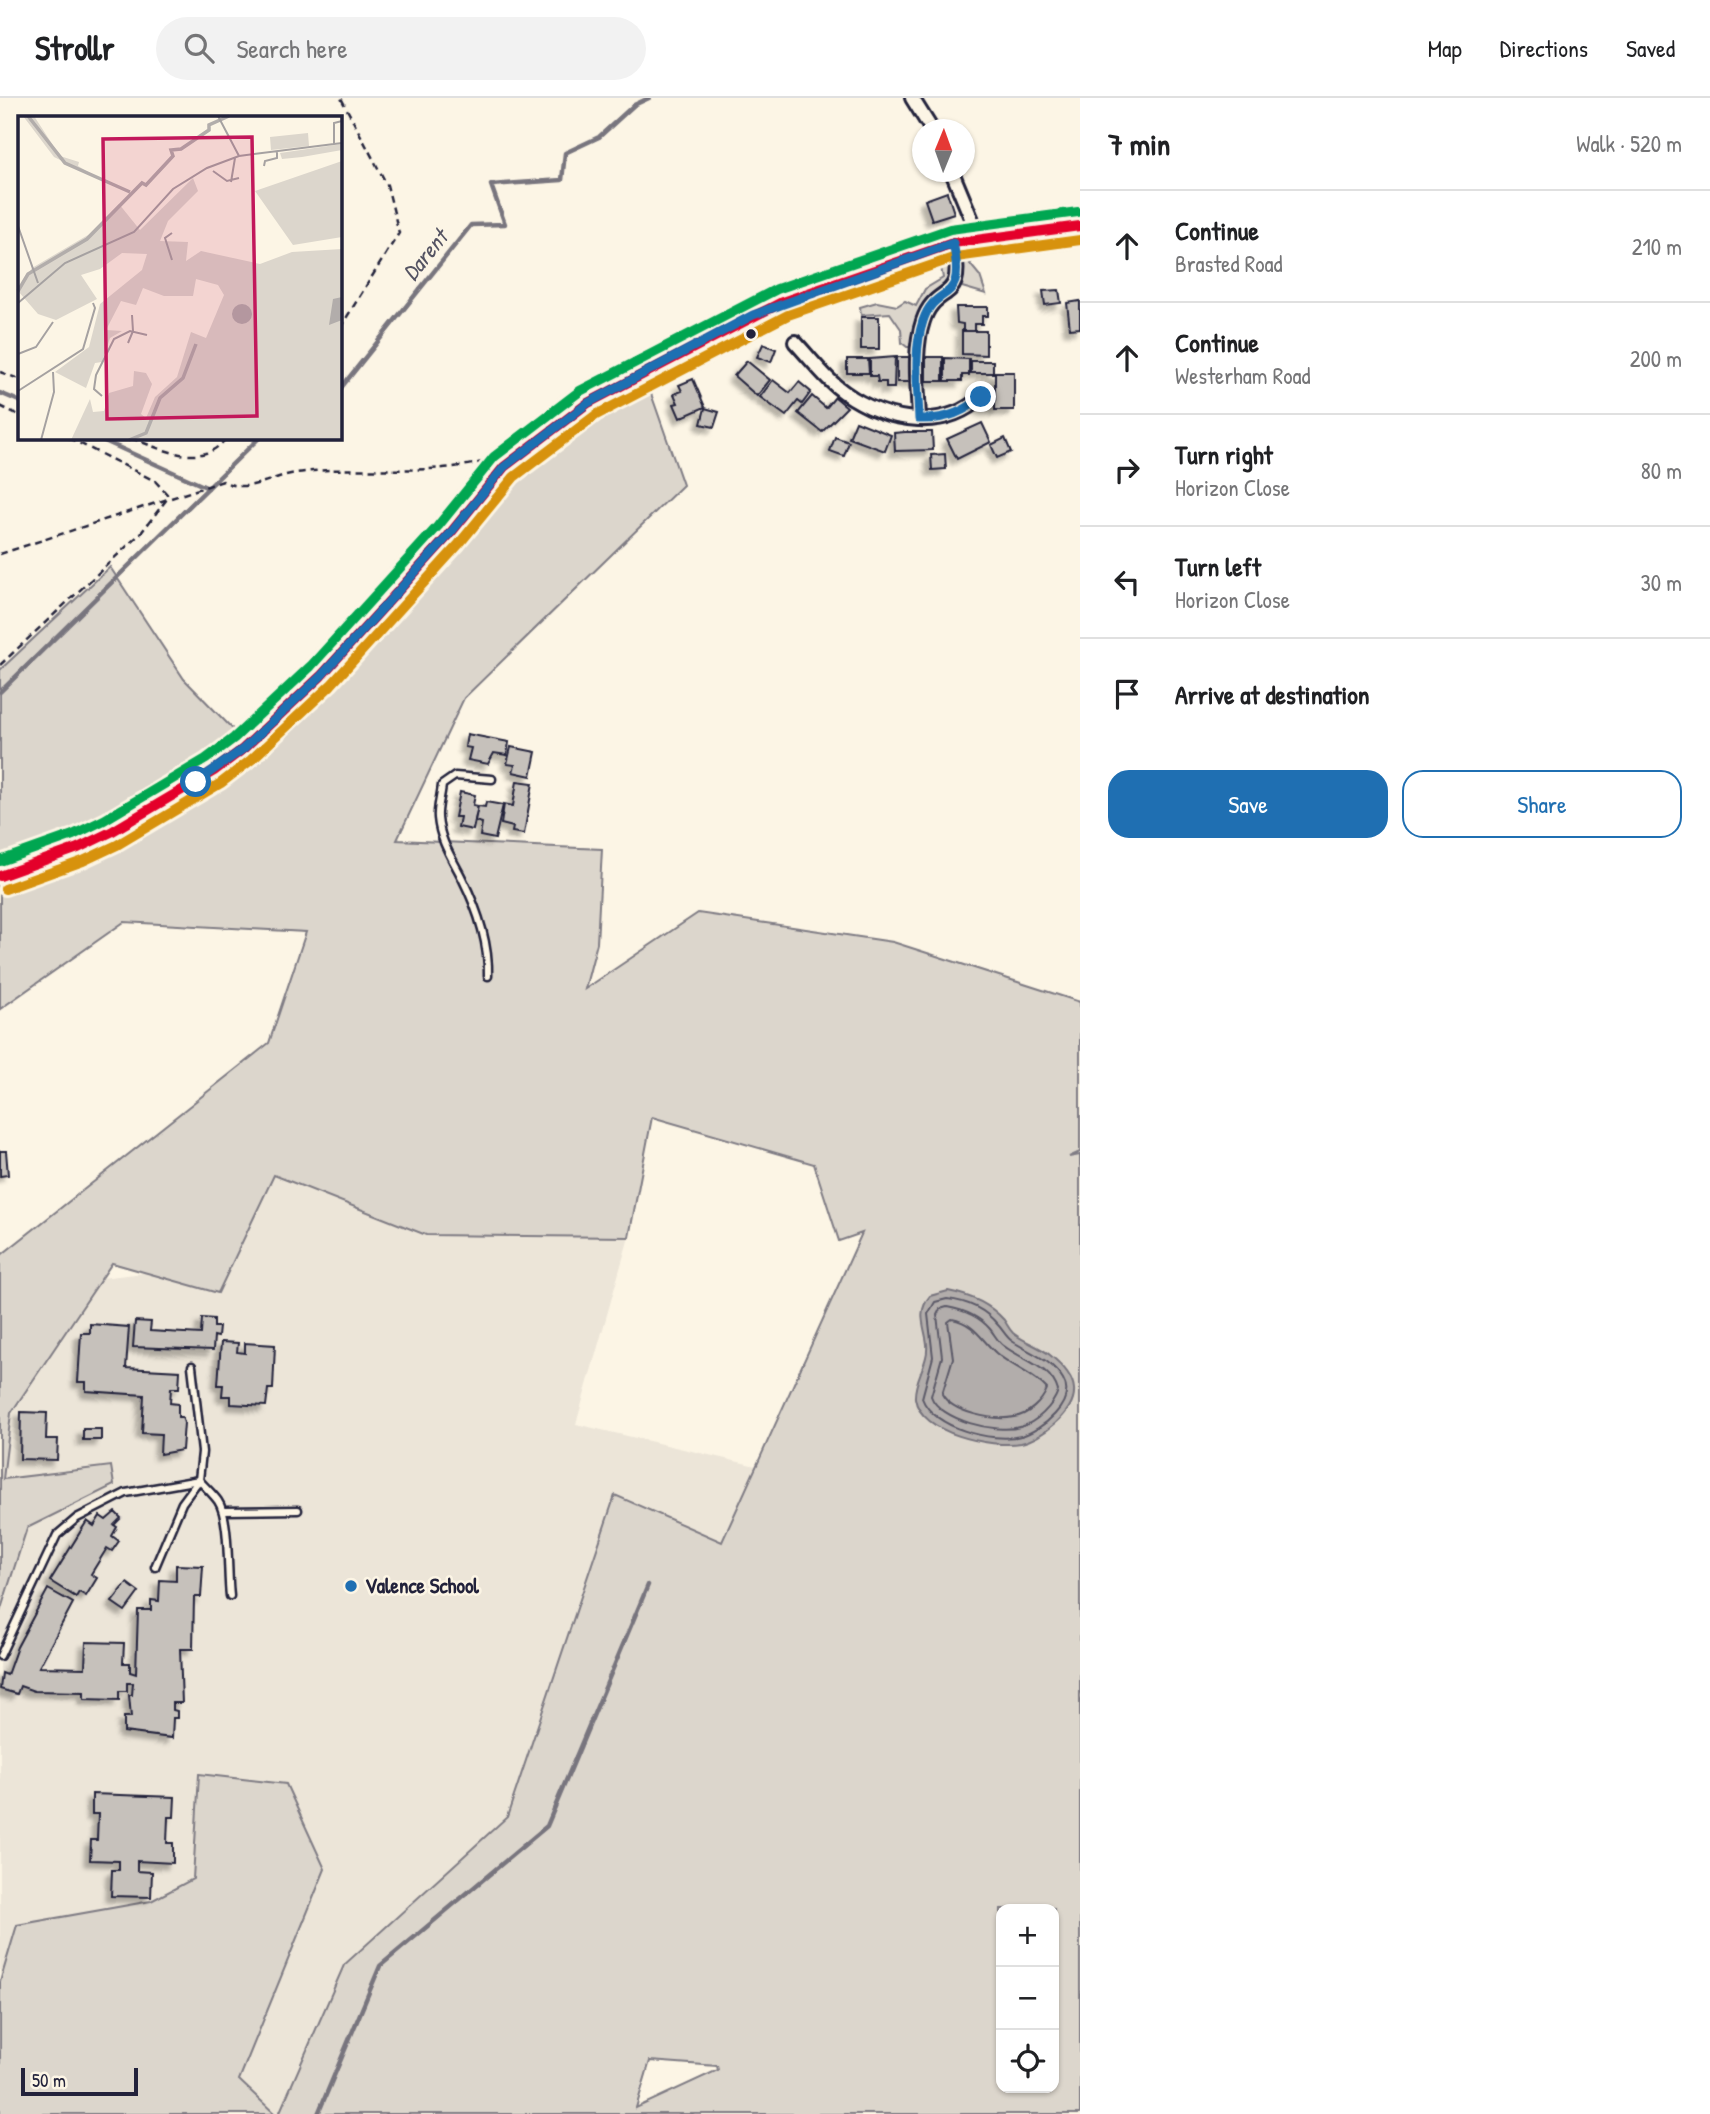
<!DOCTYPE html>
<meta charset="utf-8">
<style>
body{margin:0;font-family:"Patrick Hand",sans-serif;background:#f2f2f2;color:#202124}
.controls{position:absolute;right:21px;bottom:21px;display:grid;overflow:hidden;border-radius:14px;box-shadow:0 2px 5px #0004}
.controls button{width:63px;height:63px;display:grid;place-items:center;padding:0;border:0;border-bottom:2px solid #e0e0e0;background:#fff;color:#202124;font:35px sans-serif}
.compass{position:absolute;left:912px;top:21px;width:63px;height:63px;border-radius:50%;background:#fff;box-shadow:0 2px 5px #0004;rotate:1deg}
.scale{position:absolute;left:21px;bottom:18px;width:117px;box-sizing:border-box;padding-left:7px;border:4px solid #22223b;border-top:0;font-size:19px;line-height:24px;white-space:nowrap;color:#22223b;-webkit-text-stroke:5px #fcf5e5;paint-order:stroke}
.stop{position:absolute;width:21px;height:21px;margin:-16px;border:5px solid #1f6fb2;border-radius:50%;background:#fff}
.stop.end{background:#1f6fb2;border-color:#fff;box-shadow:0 2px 7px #0008}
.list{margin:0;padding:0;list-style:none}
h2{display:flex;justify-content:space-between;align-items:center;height:91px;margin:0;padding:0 28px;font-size:30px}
h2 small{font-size:23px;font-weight:400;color:#757577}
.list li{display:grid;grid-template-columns:46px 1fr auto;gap:21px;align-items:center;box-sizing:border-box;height:112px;padding:0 28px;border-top:2px solid #e0e0e0}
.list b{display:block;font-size:26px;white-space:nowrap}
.list p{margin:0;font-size:23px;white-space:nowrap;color:#757577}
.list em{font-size:23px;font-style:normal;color:#757577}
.actions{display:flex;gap:14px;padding:21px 28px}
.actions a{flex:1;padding:16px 0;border:2px solid #1f6fb2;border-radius:21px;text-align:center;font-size:24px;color:#1f6fb2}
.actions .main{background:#1f6fb2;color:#fff}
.icon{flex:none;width:38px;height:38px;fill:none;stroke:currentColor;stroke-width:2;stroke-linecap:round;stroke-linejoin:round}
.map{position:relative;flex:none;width:1080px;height:2016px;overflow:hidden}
header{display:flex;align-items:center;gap:42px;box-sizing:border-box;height:98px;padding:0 35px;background:#fff;border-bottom:2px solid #e0e0e0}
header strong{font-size:33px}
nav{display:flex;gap:38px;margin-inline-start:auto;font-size:24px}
.search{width:490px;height:63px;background:#f2f2f2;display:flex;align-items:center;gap:18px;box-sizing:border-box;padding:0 24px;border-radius:38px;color:#757577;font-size:26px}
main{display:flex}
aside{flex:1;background:#fff}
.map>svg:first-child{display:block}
.built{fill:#ece5d8}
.green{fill:#dcd6cc;stroke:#7f7c84;stroke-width:2;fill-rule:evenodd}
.water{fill:#b2adab;stroke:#78757e;stroke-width:2}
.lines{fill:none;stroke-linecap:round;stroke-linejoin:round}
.shore{stroke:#5c5a68;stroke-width:2}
.stream{stroke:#78757e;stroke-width:4.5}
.building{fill:#c6c1bb;stroke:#22223b;stroke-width:2;filter:url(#shadow)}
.service-casing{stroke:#22223b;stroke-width:11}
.minor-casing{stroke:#22223b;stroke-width:18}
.primary-casing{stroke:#22223b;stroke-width:24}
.path{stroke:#22223b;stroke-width:2.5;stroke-dasharray:7 5;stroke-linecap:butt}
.service{stroke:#fcf5e5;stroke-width:6}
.minor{stroke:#fcf5e5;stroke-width:12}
.primary{stroke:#fcf5e5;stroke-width:19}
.bus-1-casing{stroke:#fcf5e5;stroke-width:16}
.bus-2-casing{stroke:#fcf5e5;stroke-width:16}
.bus-3-casing{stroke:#fcf5e5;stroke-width:16}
.bus-1{stroke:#e4002b;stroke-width:10}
.bus-2{stroke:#d79209;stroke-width:10}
.bus-3{stroke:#00a651;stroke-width:10}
.route{stroke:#1f6fb2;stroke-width:9}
.bus-dot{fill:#22223b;stroke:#fcf5e5;stroke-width:2.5}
.poi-dot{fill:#1f6fb2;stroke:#fcf5e5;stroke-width:2.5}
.labels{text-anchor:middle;stroke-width:5;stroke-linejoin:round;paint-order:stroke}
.poi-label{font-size:21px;font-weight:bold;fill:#22223b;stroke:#fcf5e5;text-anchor:start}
.water-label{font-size:23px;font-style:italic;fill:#545362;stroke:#fcf5e5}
.inset-river{fill:none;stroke:#b2adab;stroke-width:3.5}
.inset-road{fill:none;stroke:#a5a1a1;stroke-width:2}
.view{fill:#c2185b;fill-opacity:0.15;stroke:#c2185b;stroke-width:3.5}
.inset-edge{fill:none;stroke:#22223b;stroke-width:3.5}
</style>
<header>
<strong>Strollr</strong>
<div class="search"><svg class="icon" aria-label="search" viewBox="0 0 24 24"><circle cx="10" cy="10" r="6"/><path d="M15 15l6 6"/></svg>Search here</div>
<nav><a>Map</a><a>Directions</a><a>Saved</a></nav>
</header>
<main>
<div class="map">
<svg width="1080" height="2016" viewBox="0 0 1080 2016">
<defs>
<filter id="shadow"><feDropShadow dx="-5.5" dy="5.5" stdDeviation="2" flood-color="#0004"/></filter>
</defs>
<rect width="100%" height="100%" fill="#fcf5e5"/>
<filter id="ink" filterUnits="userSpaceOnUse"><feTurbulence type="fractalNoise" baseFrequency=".0143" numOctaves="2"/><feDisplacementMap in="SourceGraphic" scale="14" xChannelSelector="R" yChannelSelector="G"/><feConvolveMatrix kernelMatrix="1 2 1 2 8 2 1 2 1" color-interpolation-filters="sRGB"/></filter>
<g filter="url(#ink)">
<path class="built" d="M274,1077L426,1137L629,1139L576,1326L756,1368L648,1607L341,1873L279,2016H173L0,1919V1323L101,1180L161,1173Z"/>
<g class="green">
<path d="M972,149L982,153L970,166L980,178L986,196L962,189L965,154Z"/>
<path d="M937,159L949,166L950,185C927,205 915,218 913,249H907L902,245L901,231L890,215L861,217L860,209L877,204L897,208L905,203L916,208L925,191L943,180L941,169L889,183L892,175Z"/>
<path d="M648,287L683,387L464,600L397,742L602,751L597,845L585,891L698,815L893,844L1080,904V1054L1069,1059L1080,1057V2016H279L344,1867L507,1719L615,1397L722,1444L862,1135L839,1143L814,1066L652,1019L629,1139L426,1137L274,1077L218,1195L112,1165L11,1315L3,1381L111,1368L114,1387L27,1430L0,1514V1158L269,945L306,834L124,824L0,911V572L110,469L184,581L260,659L542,357ZM1001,1811H1054V1990H1001ZM650,1963L717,1968L718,1972L636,2010Z"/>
<path d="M199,1676L286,1686L325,1771L239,1982L275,2016H0V1884L17,1827L151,1803L193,1781Z"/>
</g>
<path class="water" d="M948,1193C969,1197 989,1205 1004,1222C1007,1226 1009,1231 1013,1235C1024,1244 1039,1248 1050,1257C1060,1265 1073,1277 1074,1291C1076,1314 1041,1341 1021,1345C992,1350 920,1336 915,1300C914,1286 923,1272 926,1259C932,1237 912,1219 930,1198Z"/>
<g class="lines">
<g class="shore">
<path d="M947,1201C967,1203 985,1211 998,1227C1003,1232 1006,1239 1012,1243C1030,1255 1051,1261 1063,1281C1077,1304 1041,1333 1021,1338C992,1345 933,1330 922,1300L933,1259L928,1216L935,1204Z"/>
<path d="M947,1209C964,1212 979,1218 990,1231C995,1237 998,1244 1004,1248C1022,1262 1051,1268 1058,1293C1053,1308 1036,1325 1020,1329C997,1336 939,1322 931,1298L942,1259L937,1217L940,1211Z"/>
<path d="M952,1221C974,1225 981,1241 996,1255C1012,1269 1032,1274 1047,1291C1042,1304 1028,1317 1014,1319C994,1323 952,1315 942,1296L953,1260L948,1224Z"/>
</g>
<g class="stream">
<path d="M340,291L471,127L505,126L491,87L562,82L565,55L599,39L634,7L649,0"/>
<path d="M0,295L19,303"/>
<path d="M98,340L208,390"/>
<path d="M0,594L259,340"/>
<path d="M318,2016L380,1868L547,1728L648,1487"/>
</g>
</g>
<g class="building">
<path d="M947,94L954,115L932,122L925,102Z"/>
<path d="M1059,192L1061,205L1045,207L1043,193Z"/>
<path d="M1080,203V230L1070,231L1067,205Z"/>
<path d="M956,209H988V218H982V226H974V233H963V226L957,225Z"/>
<rect x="861" y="219" width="18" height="32"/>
<path d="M962,233H986V257L962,256Z"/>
<path d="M763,246L776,251L771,264L757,259Z"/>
<path d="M895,259L894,290H886V284H878L877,278H870V261Z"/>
<rect x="897" y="259" width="17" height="25"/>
<rect x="926" y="259" width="17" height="24"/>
<path d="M945,260L969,261V277H962V283H945Z"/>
<path d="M847,261H868L869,275H847Z"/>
<path d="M747,263L770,282L757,298L734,278Z"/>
<rect x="971" y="263" width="22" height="12"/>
<rect x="995" y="274" width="19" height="38"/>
<path d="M693,281L705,309L680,320L674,306L678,305L674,296L682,293L679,287Z"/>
<path d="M773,282L790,295L799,284L811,294L802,306L798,303L786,318L760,299Z"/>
<path d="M812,298L826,310L835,299L847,309L822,334L798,315Z"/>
<path d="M705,310L719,314L714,329L701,326Z"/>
<path d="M856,323L891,337L885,353L849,340Z"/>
<path d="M982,325L991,344L957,361L947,341Z"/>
<path d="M905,334H932L933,352L895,353L894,335Z"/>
<path d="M835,339L849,344L844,358L830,353Z"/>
<path d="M1005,340L1011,354L997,360L991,347Z"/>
<path d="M945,356L946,371L932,372L931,357Z"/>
<path d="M467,636L509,644L507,657L494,655L488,666L468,662L471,650L465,649Z"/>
<path d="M511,649L536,654L531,678L513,674L515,667L507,666Z"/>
<path d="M517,683L533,685L524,736L512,734L513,729L501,726L504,706L513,708Z"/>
<path d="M460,694L475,697L473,707L478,708L473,732L458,729L460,719H455Z"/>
<path d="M486,704L503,707L495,741L480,738L482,725L475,723L478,708L485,709Z"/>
<path d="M0,1053H6L8,1077L0,1078Z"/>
<path d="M202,1220L214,1221V1229H219L218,1239L214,1238L213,1252L133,1249L135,1223L151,1224L150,1233L201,1236Z"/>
<path d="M90,1226L129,1229L126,1270L180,1273L179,1290H171L170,1305L178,1306V1319H182L184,1325L182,1352L160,1356L161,1336L142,1335L144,1297L86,1293V1284H78L81,1235H90Z"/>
<path d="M221,1244L238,1245L237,1254L245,1255V1245L275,1247L273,1291H268L266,1308L231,1306V1298H222L223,1287H218Z"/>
<path d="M21,1314L47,1315L46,1341H58L57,1362L20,1361Z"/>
<rect x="83" y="1331" width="18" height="11"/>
<path d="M115,1414L121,1420L114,1427L117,1429L112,1438L119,1443L112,1453L107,1450L91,1476L97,1480L86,1498L79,1494L76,1499L50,1483L87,1423L94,1428L100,1418L106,1422Z"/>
<path d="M176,1467L203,1468L201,1499H194L193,1551H180L182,1605H173V1612L177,1613V1620H173L172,1640L124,1634V1619H131L129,1597H132L133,1585H127V1593H119V1602L84,1601V1594L34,1593L20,1588L17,1596L0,1591L2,1575L7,1577L17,1549L48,1491L73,1505L39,1569L85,1570L86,1544L124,1545L123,1565H130V1574L136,1576L138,1512H151V1502L159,1503L160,1482L176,1483Z"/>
<path d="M127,1485L139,1494L125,1513L112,1504Z"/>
<path d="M92,1696L175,1699L174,1719H168L167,1745H173V1765L137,1763V1773L152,1774L151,1799L111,1798L112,1772H119V1763L90,1762L91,1742H97L98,1716H92Z"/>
</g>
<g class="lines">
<defs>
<g id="service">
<path d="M488,878C489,844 477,810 462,780C452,760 440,743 438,720C437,710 441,698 442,687L455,678L492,681"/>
<path d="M223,1413L298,1412"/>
<path d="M155,1469L182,1405L199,1382L202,1354L192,1268"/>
<path d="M0,1558L57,1437L77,1420L126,1395L199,1382C205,1389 213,1396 218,1403C230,1420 227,1474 230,1498"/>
</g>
<g id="minor">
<path d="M912,0L932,32"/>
<path d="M952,74L979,139"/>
<path d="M795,244C809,259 822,276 836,288C876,321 940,337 981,299"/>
<path d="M919,321C918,290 913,253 923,223C936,183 967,209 953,145"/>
</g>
<path id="primary" d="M0,778L78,750L111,734L214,673L243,651L321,578L449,437L504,369L588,305L782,204L953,145L1080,128"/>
</defs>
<use href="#service" class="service-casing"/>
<use href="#minor" class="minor-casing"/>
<use href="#primary" class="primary-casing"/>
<g class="path">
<path d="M340,230L399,135L387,87L341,0"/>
<path d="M0,274L19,281"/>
<path d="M0,308L19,317"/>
<path d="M131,340C161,351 203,372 226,340"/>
<path d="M0,456L223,383C247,397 271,378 296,375C358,366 425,379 486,363"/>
<path d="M0,567L141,435L167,401V396L155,383L69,340"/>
</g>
<use href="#service" class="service"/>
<use href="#minor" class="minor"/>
<use href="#primary" class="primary"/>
<defs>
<path id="bus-1" d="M0,778L78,750L111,734L214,673L243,651L321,578L449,437L504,369L588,305L782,204L953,145L1080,128"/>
<path id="bus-2" d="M5,791L83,763L117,747L221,685L251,662L331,587L459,446L514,379L596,317L788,217L956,159L1080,142"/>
<path id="bus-3" d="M0,763L73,737L104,722L206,661L234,640L311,568L438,428L494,359L580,293L777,191L950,131L1078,114"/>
</defs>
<use href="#bus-1" class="bus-1-casing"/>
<use href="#bus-2" class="bus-2-casing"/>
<use href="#bus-3" class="bus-3-casing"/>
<use href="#bus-1" class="bus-1"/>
<use href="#bus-2" class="bus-2"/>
<use href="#bus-3" class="bus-3"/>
</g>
</g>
<g class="lines" filter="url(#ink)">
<path class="route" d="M196,684L243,651L321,578L449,437L504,369L588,305L753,217L953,145C967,210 936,183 923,223C913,253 918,290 919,321C943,322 963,316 981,299"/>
</g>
<circle class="bus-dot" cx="751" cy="236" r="6"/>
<circle class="poi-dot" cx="351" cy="1488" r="7"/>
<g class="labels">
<g class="poi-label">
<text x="365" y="1495">Valence School</text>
</g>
<g class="water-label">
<text transform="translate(425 157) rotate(-51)" y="8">Darent</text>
</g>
</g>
<g transform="translate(18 18)">
<rect width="324" height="324" fill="#fcf5e5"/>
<path d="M5,0H16L42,40L61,46L60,50L93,69L36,41ZM290,17L291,30L253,34L252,21ZM324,28V34L284,41L264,43L262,37ZM324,45V121L275,129L237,75ZM175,62L180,75L150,105L142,125L170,126L168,145L183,135L242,148L274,136L324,133V324H53L72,283L75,296L86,295L91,277L115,270L116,255L128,257L134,268L123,298L128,302L137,281L159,261L173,216L188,222L206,179L200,169L178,163L175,180H146L125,172L118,189L103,185L88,214L104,215L92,222L84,246L77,247L68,272L37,256L71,231L82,188L124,154L129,138L104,137L82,153L63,159L79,183L38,204L20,198L0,175L14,152L70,119L101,88L122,114Z" fill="#dcd6cc"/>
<path d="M324,181V204L311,209L315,183ZM214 198a10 10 0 1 1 20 0a10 10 0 1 1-20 0Z" fill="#b2adab"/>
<path class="inset-river" d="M10,0L47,47L112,76M0,175L10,158L69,123L124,67L128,69L155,40L153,34L163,33L191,14V9L211,0M111,324L128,317L142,282L165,262L178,228"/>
<path class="inset-road" d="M200,0L221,40M316,28V7L324,5M246,50L247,45L259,42V35M195,55L209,65L221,62M213,66L217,42M0,110L20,167M154,144L147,122L154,117M0,187L47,147L116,116L155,73L189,52L221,40L324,27M110,227L115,215L114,199M0,238L18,231L35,206M0,275L65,233L77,192L75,187M84,280L76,273L78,259L96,223L112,215L129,219M23,324L36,276L35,256"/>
<path class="view" d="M234,21L239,300L89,303L85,23Z"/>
<rect width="324" height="324" class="inset-edge"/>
</g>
</svg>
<div class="controls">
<button>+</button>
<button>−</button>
<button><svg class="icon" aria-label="locate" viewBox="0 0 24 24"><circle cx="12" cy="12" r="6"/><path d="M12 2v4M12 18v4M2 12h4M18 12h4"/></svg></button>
</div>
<svg class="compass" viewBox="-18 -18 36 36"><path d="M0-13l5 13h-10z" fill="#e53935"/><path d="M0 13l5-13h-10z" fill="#757577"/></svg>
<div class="scale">50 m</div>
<div class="stop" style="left:196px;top:684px"></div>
<div class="stop end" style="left:981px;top:299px"></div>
</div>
<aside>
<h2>7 min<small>Walk · 520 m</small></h2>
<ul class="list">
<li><svg class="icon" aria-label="ahead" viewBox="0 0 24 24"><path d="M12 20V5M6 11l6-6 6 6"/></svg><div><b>Continue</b><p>Brasted Road</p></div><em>210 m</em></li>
<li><svg class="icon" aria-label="ahead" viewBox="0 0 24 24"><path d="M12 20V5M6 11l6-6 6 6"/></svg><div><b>Continue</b><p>Westerham Road</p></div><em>200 m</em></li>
<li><svg class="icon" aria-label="right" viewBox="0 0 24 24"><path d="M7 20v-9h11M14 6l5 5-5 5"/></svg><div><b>Turn right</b><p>Horizon Close</p></div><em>80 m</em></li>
<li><svg class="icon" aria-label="left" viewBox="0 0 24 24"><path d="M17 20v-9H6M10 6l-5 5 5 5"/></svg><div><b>Turn left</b><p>Horizon Close</p></div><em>30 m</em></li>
<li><svg class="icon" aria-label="arrive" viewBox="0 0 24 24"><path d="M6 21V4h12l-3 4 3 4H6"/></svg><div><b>Arrive at destination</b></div></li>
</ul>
<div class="actions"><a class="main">Save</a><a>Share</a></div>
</aside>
</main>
